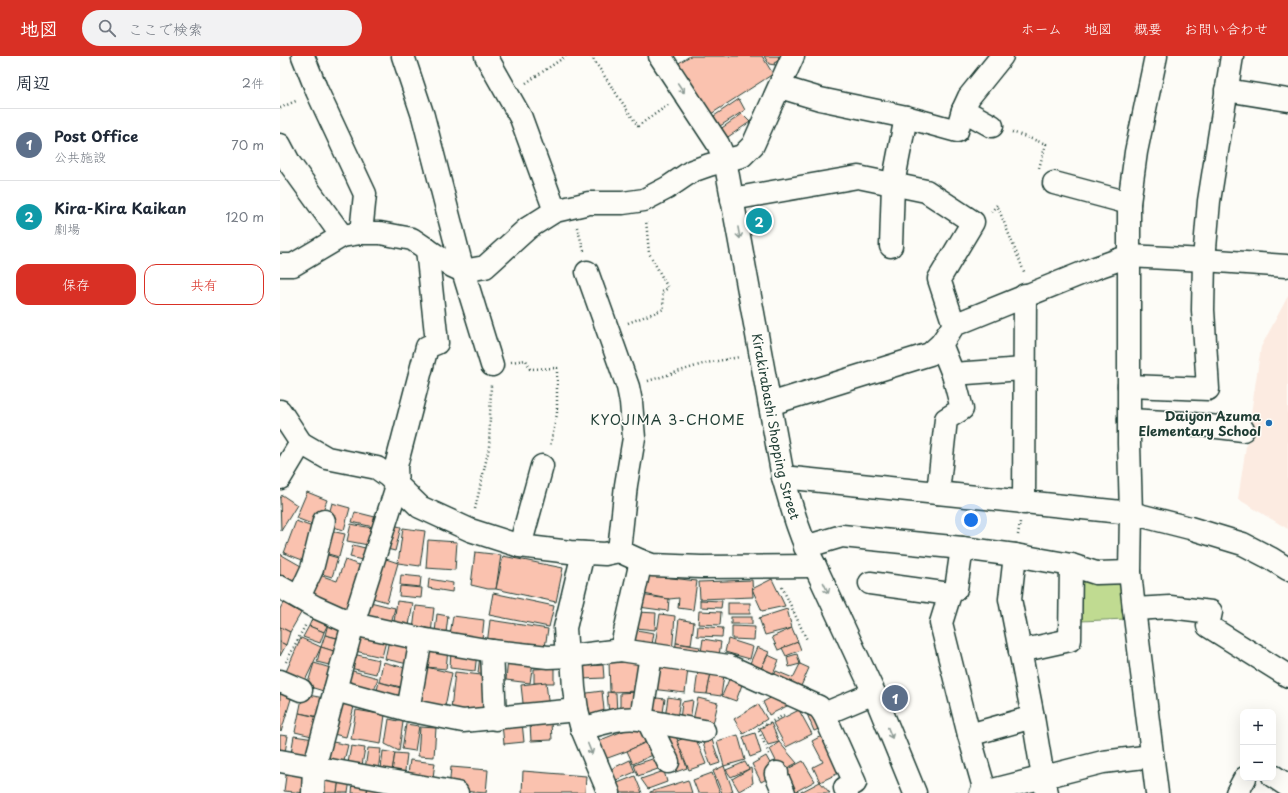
<!DOCTYPE html>
<html lang="ja">
<meta charset="utf-8">
<style>
body{margin:0;font-family:"Playpen Sans","Klee One",sans-serif;background:#f2f2f3;color:#1f2937}
.controls{position:absolute;right:12px;bottom:12px;display:grid;overflow:hidden;border-radius:8px;box-shadow:0 4px 16px #0002}
.controls button{width:36px;height:36px;display:grid;place-items:center;padding:0;border:0;border-bottom:1px solid #e0e1e3;background:#fff;color:#1f2937;font:20px sans-serif}
.you{position:absolute;left:691px;top:464px;width:14px;height:14px;margin:-10px;border:3px solid #fff;border-radius:50%;background:#1a73e8;box-shadow:0 0 0 6px #1a73e833}
.badge{display:grid;place-items:center;width:26px;height:26px;border-radius:50%;background:#d93025;color:#fff;font-size:13px;font-weight:700}
.pin{position:absolute;translate:-50% -50%;border:2px solid #fff;box-shadow:0 1px 4px #0006}
.list{margin:0;padding:0;list-style:none}
h2{display:flex;justify-content:space-between;align-items:center;height:52px;margin:0;padding:0 16px;font-size:17px}
h2 small{font-size:13px;font-weight:400;color:#747a83}
.list li{display:grid;grid-template-columns:26px 1fr auto;gap:12px;align-items:center;box-sizing:border-box;height:72px;padding:0 16px;border-top:1px solid #e0e1e3}
.list b{display:block;font-size:15px;white-space:nowrap}
.list p{margin:0;font-size:13px;white-space:nowrap;color:#747a83}
.list em{font-size:13px;font-style:normal;color:#747a83}
.actions{display:flex;gap:8px;padding:12px 16px}
.actions a{flex:1;padding:9px 0;border:1px solid #d93025;border-radius:12px;text-align:center;font-size:14px;color:#d93025}
.actions .main{background:#d93025;color:#fff}
.icon{flex:none;width:22px;height:22px;fill:none;stroke:currentColor;stroke-width:2;stroke-linecap:round;stroke-linejoin:round}
.map{position:relative;flex:none;width:1008px;height:737px;overflow:hidden}
header{display:flex;align-items:center;gap:24px;box-sizing:border-box;height:56px;padding:0 20px;background:#d93025;color:#fff}
header strong{font-size:19px}
nav{display:flex;gap:22px;margin-inline-start:auto;font-size:14px}
.search{width:280px;height:36px;background:#f2f2f3;display:flex;align-items:center;gap:10px;box-sizing:border-box;padding:0 14px;border-radius:22px;color:#747a83;font-size:15px}
main{display:flex}
aside{flex:1;background:#fff}
.map>svg:first-child{display:block}
.built{fill:#fcebe1}
.green{fill:#c0db91;stroke:#708c62}
.building{fill:#fac2af;stroke:#1f3d34}
.lines{fill:none;stroke-linecap:round;stroke-linejoin:round}
.minor-casing{stroke:#1f3d34;stroke-width:25}
.path{stroke:#1f3d34;stroke-width:2.5;stroke-dasharray:1 3;stroke-linecap:butt}
.minor{stroke:#fdfcf7;stroke-width:22}
.oneway{stroke:#8e9c96}
.poi-dot{fill:#1f6fb2;stroke:#fdfcf7;stroke-width:1.5}
.labels{text-anchor:middle;stroke-width:3;stroke-linejoin:round;paint-order:stroke}
.poi-label{font-size:13px;font-weight:bold;fill:#1f3d34;stroke:#fdfcf7;text-anchor:end}
.street-label{font-size:13px;fill:#1f3d34;stroke:#fdfcf7}
.neighbourhood-label{font-size:14px;letter-spacing:1px;fill:#1f3d34;stroke:#fdfcf7}
</style>
<header>
<strong>地図</strong>
<div class="search"><svg class="icon" aria-label="search" viewBox="0 0 24 24"><circle cx="10" cy="10" r="6"/><path d="M15 15l6 6"/></svg>ここで検索</div>
<nav><a>ホーム</a><a>地図</a><a>概要</a><a>お問い合わせ</a></nav>
</header>
<main>
<aside>
<h2>周辺<small>2件</small></h2>
<ul class="list">
<li><span class="badge" style="background:#5c6f8a">1</span><div><b>Post Office</b><p>公共施設</p></div><em>70 m</em></li>
<li><span class="badge" style="background:#0f9aa8">2</span><div><b>Kira-Kira Kaikan</b><p>劇場</p></div><em>120 m</em></li>
</ul>
<div class="actions"><a class="main">保存</a><a>共有</a></div>
</aside>
<div class="map">
<svg width="1008" height="737" viewBox="0 0 1008 737">
<rect width="100%" height="100%" fill="#fdfcf7"/>
<filter id="ink" filterUnits="userSpaceOnUse"><feTurbulence type="fractalNoise" baseFrequency=".025" numOctaves="2"/><feDisplacementMap in="SourceGraphic" scale="8" xChannelSelector="R" yChannelSelector="G"/><feConvolveMatrix kernelMatrix="1 2 1 2 8 2 1 2 1" color-interpolation-filters="sRGB"/></filter>
<g filter="url(#ink)">
<path class="built" d="M1008,240V473L958,443L981,291Z"/>
<path class="green" d="M844,525L846,563L801,565V526Z"/>
<g class="building">
<path d="M410,0H482L493,18L431,58L406,18L401,21L394,10Z"/>
<path d="M484,0H499L498,5L494,7L495,9L489,8Z"/>
<path d="M459,43L465,54L440,70L434,60Z"/>
<path d="M462,58L470,66L442,85L436,76Z"/>
<path d="M27,436L47,444L37,470L16,462Z"/>
<path d="M2,439L17,449L1,475L0,442Z"/>
<path d="M52,447L70,452L64,474L46,469Z"/>
<path d="M75,456L95,461L93,471L72,466Z"/>
<path d="M16,465L38,473L25,505L4,497Z"/>
<path d="M71,468L92,472L88,489L67,485Z"/>
<path d="M109,468L121,471L115,495L103,492Z"/>
<path d="M123,472L145,475L140,510L118,507Z"/>
<path d="M46,474L65,478L59,501L41,496Z"/>
<path d="M148,484L177,486L175,514L146,512Z"/>
<path d="M73,489L89,493L86,505L70,501Z"/>
<path d="M195,496L221,499L216,533H208L191,529Z"/>
<path d="M41,497L58,502L52,521L35,516Z"/>
<path d="M0,498L28,514L16,535L0,526Z"/>
<path d="M223,500L283,512L276,546L216,533Z"/>
<path d="M100,501L118,507L107,546L89,541Z"/>
<path d="M65,504L85,511L69,558L22,541L31,516L57,525Z"/>
<path d="M121,519L141,521L140,531L120,529Z"/>
<path d="M367,519L417,525L413,554L398,552L399,542L389,543L364,538Z"/>
<path d="M149,523L173,527L172,536L148,532Z"/>
<path d="M492,523L505,550L482,555L472,533Z"/>
<path d="M472,524L473,541L420,543L419,526Z"/>
<path d="M120,530L142,532L141,542L119,540Z"/>
<path d="M213,537L274,550L269,571L209,559Z"/>
<path d="M360,539L389,543L388,555L359,551Z"/>
<path d="M420,544L442,545L441,552L420,551Z"/>
<path d="M86,545L115,552L110,571L81,563Z"/>
<path d="M117,545L133,547L128,575L113,573Z"/>
<path d="M3,547L21,557L10,576L0,571V553Z"/>
<rect x="448" y="547" width="22" height="11"/>
<path d="M136,550L154,552L151,577L133,574Z"/>
<path d="M507,553L512,572L485,579L479,562Z"/>
<path d="M419,555L441,556L440,569L418,568Z"/>
<path d="M358,556L376,557L375,574L356,572Z"/>
<path d="M157,558L168,560L166,577L155,576Z"/>
<path d="M380,558L395,560L392,597L374,594Z"/>
<path d="M173,560L204,564L202,583L170,579Z"/>
<path d="M33,561L48,568L44,576L29,570Z"/>
<rect x="451" y="561" width="21" height="7"/>
<path d="M399,563L414,566L411,589L396,587Z"/>
<path d="M210,564L268,573L264,597L207,588Z"/>
<path d="M48,568L70,574L66,584L45,579Z"/>
<path d="M29,570L44,576L40,587L23,581Z"/>
<path d="M418,570L443,572L442,581L417,580Z"/>
<path d="M452,570L475,571L474,584L452,583Z"/>
<path d="M0,571L10,576L6,589L0,586Z"/>
<path d="M512,572L518,586L498,594L492,581Z"/>
<path d="M351,573L374,577L371,594L348,590Z"/>
<path d="M79,578L106,585L102,601L75,595Z"/>
<path d="M45,579L64,584L60,597L41,591Z"/>
<path d="M21,582L41,591L23,629L4,620Z"/>
<path d="M423,583L441,586L438,606L420,603Z"/>
<path d="M448,583L473,591L470,603L445,596Z"/>
<path d="M109,584L132,589L128,608L105,603Z"/>
<path d="M0,586L6,589L0,600Z"/>
<path d="M518,586L521,594L506,600L502,592Z"/>
<path d="M396,587L420,591L418,602L395,598Z"/>
<path d="M41,591L60,597L57,611L37,606Z"/>
<path d="M477,591L489,596L479,617L468,612Z"/>
<path d="M147,592L168,593L166,613L146,611Z"/>
<path d="M171,595L197,597L195,615L170,612Z"/>
<path d="M73,598L99,604L96,618L70,612Z"/>
<path d="M517,598L520,608L509,611L507,601Z"/>
<path d="M200,599L207,618L198,617Z"/>
<path d="M488,599L499,604L491,623L479,617Z"/>
<path d="M228,603L253,606L250,627L226,624Z"/>
<path d="M103,606L125,612L121,631L99,626Z"/>
<path d="M329,606H358V635L330,636Z"/>
<path d="M34,607L57,614L50,637L27,630Z"/>
<path d="M520,608L529,612L518,637L491,626L496,615L513,622Z"/>
<path d="M323,609L324,622L302,623L301,610Z"/>
<path d="M374,609L408,613L405,637L371,633Z"/>
<path d="M146,611L172,617L164,655L135,650Z"/>
<path d="M274,612V627H254V613Z"/>
<path d="M69,614L98,622L92,641L63,633Z"/>
<path d="M418,615L431,617L427,638L415,637Z"/>
<path d="M175,616L210,620L206,656L171,653Z"/>
<path d="M431,617L444,619L441,640L427,638Z"/>
<path d="M450,621L463,626L456,645L442,640Z"/>
<path d="M99,626L128,634L125,649L95,642Z"/>
<path d="M266,626L269,653L244,656L241,629Z"/>
<path d="M0,627L14,633L1,676L0,675Z"/>
<path d="M322,635L325,663L303,665L300,638Z"/>
<path d="M327,636L336,637L337,658L329,659Z"/>
<path d="M357,636V659H340V637Z"/>
<path d="M23,638L44,642L40,661L19,657Z"/>
<path d="M496,639L513,647L489,659L483,646Z"/>
<path d="M369,641L385,643L382,663L366,661Z"/>
<path d="M388,641L400,643L397,663L385,662Z"/>
<path d="M418,642L438,647L433,668L413,664Z"/>
<path d="M58,643L75,647L66,681L49,677Z"/>
<path d="M413,644L410,665L400,664L402,646Z"/>
<path d="M478,648L487,663L463,678L454,663Z"/>
<path d="M533,650L541,672L534,675L525,653Z"/>
<path d="M76,654L105,659L101,688L71,683Z"/>
<path d="M519,654L532,678L506,691L493,667Z"/>
<path d="M19,657L41,662L36,681L15,676Z"/>
<path d="M109,663L123,666L119,695L105,688Z"/>
<path d="M242,666L244,686L224,688L222,668Z"/>
<path d="M271,666L272,684L251,685L250,667Z"/>
<path d="M363,667L371,684L347,695L325,703L318,685Z"/>
<path d="M491,667L499,686L488,689L480,672Z"/>
<path d="M126,668L139,670L135,695L122,693Z"/>
<path d="M140,671L156,672L154,701L138,700Z"/>
<path d="M394,674L407,712L393,717L381,679Z"/>
<path d="M475,677L481,697L470,701L463,681Z"/>
<path d="M414,678L426,708L409,714L397,685Z"/>
<path d="M430,678L440,707L431,710L421,681Z"/>
<path d="M545,678L563,715L540,726L533,711L543,706L532,685Z"/>
<path d="M0,679L8,680L4,701H0Z"/>
<path d="M458,679L465,704L444,710L437,685Z"/>
<path d="M14,680L34,683L30,706L10,703Z"/>
<path d="M371,684L377,697L353,708L347,695Z"/>
<path d="M48,685L68,689L62,713L43,708Z"/>
<path d="M499,686L517,707L501,715L490,693Z"/>
<path d="M71,690L85,692L81,715L67,713Z"/>
<path d="M88,692L101,693L98,715L85,713Z"/>
<path d="M103,695L115,697L112,715L101,713Z"/>
<path d="M115,697L127,698L124,723L111,722Z"/>
<path d="M486,700L496,718L481,726L472,708Z"/>
<path d="M375,702L378,713L358,720L354,709Z"/>
<path d="M130,704L155,707L152,728L127,724Z"/>
<path d="M350,704L355,716L334,725L329,714Z"/>
<path d="M523,705L535,725L513,737L502,716Z"/>
<path d="M465,706L469,713L451,721L446,714Z"/>
<path d="M444,710L453,735L449,737H442L433,715Z"/>
<path d="M171,711L208,714L206,737L169,734Z"/>
<path d="M471,712L473,727L459,735L452,723Z"/>
<path d="M7,713L27,716L24,737L4,735Z"/>
<path d="M243,715L306,720L305,737H242Z"/>
<path d="M384,715L387,726L368,733L361,723Z"/>
<path d="M432,717L440,737H418L413,724Z"/>
<path d="M355,720L362,737H339L335,728Z"/>
<path d="M42,722L59,723L57,737H41Z"/>
<path d="M59,723L70,724L68,737H57Z"/>
<path d="M408,724L412,737H370V736Z"/>
<path d="M73,726L88,728L87,737H72Z"/>
<path d="M540,726L550,737H519Z"/>
<path d="M88,728L102,729L101,737H87Z"/>
</g>
<g class="lines">
<defs>
<g id="minor">
<path d="M23,0L37,35L85,138L81,177"/>
<path d="M123,0L143,60L183,215L212,309"/>
<path d="M206,0L241,62L275,155"/>
<path id="s1" d="M380,0L438,88L445,104L503,421C512,452 520,482 535,510L594,637L635,737"/>
<path d="M876,0L856,96L849,147V388L851,457L850,516L854,553L877,737"/>
<path d="M500,31L540,43L626,61L677,75L683,54L689,41L722,0"/>
<path d="M946,34L1008,44"/>
<path d="M683,54L712,70"/>
<path d="M0,89L10,108L62,180"/>
<path d="M774,127L849,147"/>
<path d="M452,143L578,121L646,135L693,166L659,223L674,269"/>
<path d="M611,190L613,128L626,61"/>
<path d="M0,209H13L62,180L81,177H100L132,183L172,210L183,215L205,211L248,172L275,155L309,147H343L364,144L387,132L412,115L429,109L462,100L473,89L513,0"/>
<path d="M307,216L348,331L351,346L354,382L346,429L339,495"/>
<path d="M673,318L744,313"/>
<path d="M849,330L928,333L923,254L924,204L929,145L952,0"/>
<path d="M490,348L650,298L661,288L674,269L815,212L849,200L924,204L1006,210"/>
<path d="M0,355L21,387L47,402L97,412L108,420L140,451L190,474L240,490L290,496L325,498L339,495L361,505L372,509L421,511L535,510"/>
<path d="M849,364L904,367L963,374"/>
<path d="M503,421L851,457L910,472L963,488L990,502L1008,513"/>
<path d="M0,422L21,387"/>
<path d="M658,437L666,363L682,353L673,318L661,288"/>
<path d="M744,447L745,239"/>
<path d="M240,490L262,410"/>
<path d="M525,491L562,480L682,492L735,499L791,509L816,517L850,516"/>
<path d="M682,492L676,533L670,538L661,567L689,679L705,735"/>
<path d="M735,499L730,543L753,661L763,721L767,737"/>
<path d="M590,527L670,538"/>
<path d="M0,531L35,551L73,568L141,583L212,595L268,601L292,600L341,594L448,610L539,651L544,658L594,637"/>
<path d="M19,541L32,513L44,465"/>
<path d="M854,553L890,551L931,556L928,570L1008,620"/>
<path d="M341,594L361,505"/>
<path d="M212,595L215,663"/>
<path d="M740,595L790,584L791,509"/>
<path d="M292,600L294,632L297,654L302,673L329,737"/>
<path d="M287,601L285,572L303,497"/>
<path d="M0,625L21,634"/>
<path d="M55,634L128,654L183,665L297,654"/>
<path d="M128,654L141,583"/>
<path d="M544,658L575,727L565,732L567,737"/>
<path d="M361,663L371,599"/>
<path d="M368,665L388,706"/>
<path d="M302,673C324,667 346,658 368,665L424,675"/>
<path d="M689,679L753,661"/>
<path d="M0,705L177,737"/>
<path d="M497,717L496,718L504,737"/>
<path d="M993,720L1008,730"/>
<path d="M33,737L34,712L55,634L73,568L117,430L116,410L147,291L157,287L147,193"/>
<path d="M701,737L823,706L872,700"/>
<path d="M957,737L965,722"/>
</g>
</defs>
<use href="#minor" class="minor-casing"/>
<g class="path">
<path d="M311,0L358,70L388,49"/>
<path d="M246,27L286,0"/>
<path d="M0,52L18,44"/>
<path d="M732,76L766,88L759,112"/>
<path d="M711,156L717,149L745,218"/>
<path d="M297,171L304,195"/>
<path d="M348,267L384,253L382,236L388,232L369,197L366,164"/>
<path d="M231,306L246,304L250,313L277,312V358L270,391"/>
<path d="M368,325L426,307L460,301"/>
<path d="M195,453L209,392L211,329"/>
<path d="M738,479L740,466"/>
<path d="M502,531L527,584"/>
<path d="M6,606L26,568"/>
<path d="M489,698L478,673L504,659"/>
</g>
<use href="#minor" class="minor"/>
</g>
<defs><path id="oneway-shaft" d="M-6 0H5M1.5-3L5.5 0L1.5 3" fill="none" stroke-width="1.6" stroke-linecap="round" stroke-linejoin="round"/></defs>
<g class="oneway">
<use href="#oneway-shaft" transform="translate(401 32) rotate(56)"/>
<use href="#oneway-shaft" transform="translate(459 177) rotate(80)"/>
<use href="#oneway-shaft" transform="translate(546 532) rotate(65)"/>
<use href="#oneway-shaft" transform="translate(610 677) rotate(68)"/>
<use href="#oneway-shaft" transform="translate(310 693) rotate(68)"/>
</g>
</g>
<circle class="poi-dot" cx="989" cy="367" r="4"/>
<g class="labels">
<g class="poi-label">
<text x="981" y="365">Daiyon Azuma<tspan x="981" dy="15">Elementary School</tspan></text>
</g>
<g class="street-label">
<text dy="5" stroke="none"><textPath href="#s1" startOffset="394">Kirakirabashi Shopping Street</textPath></text>
</g>
<g class="neighbourhood-label">
<text x="388" y="369">KYOJIMA 3-CHOME</text>
</g>
</g>
</svg>
<div class="controls">
<button>+</button>
<button>−</button>
</div>
<div class="you"></div>
<div class="pin badge" style="left:615px;top:642px;background:#5c6f8a">1</div>
<div class="pin badge" style="left:479px;top:165px;background:#0f9aa8">2</div>
</div>
</main>
